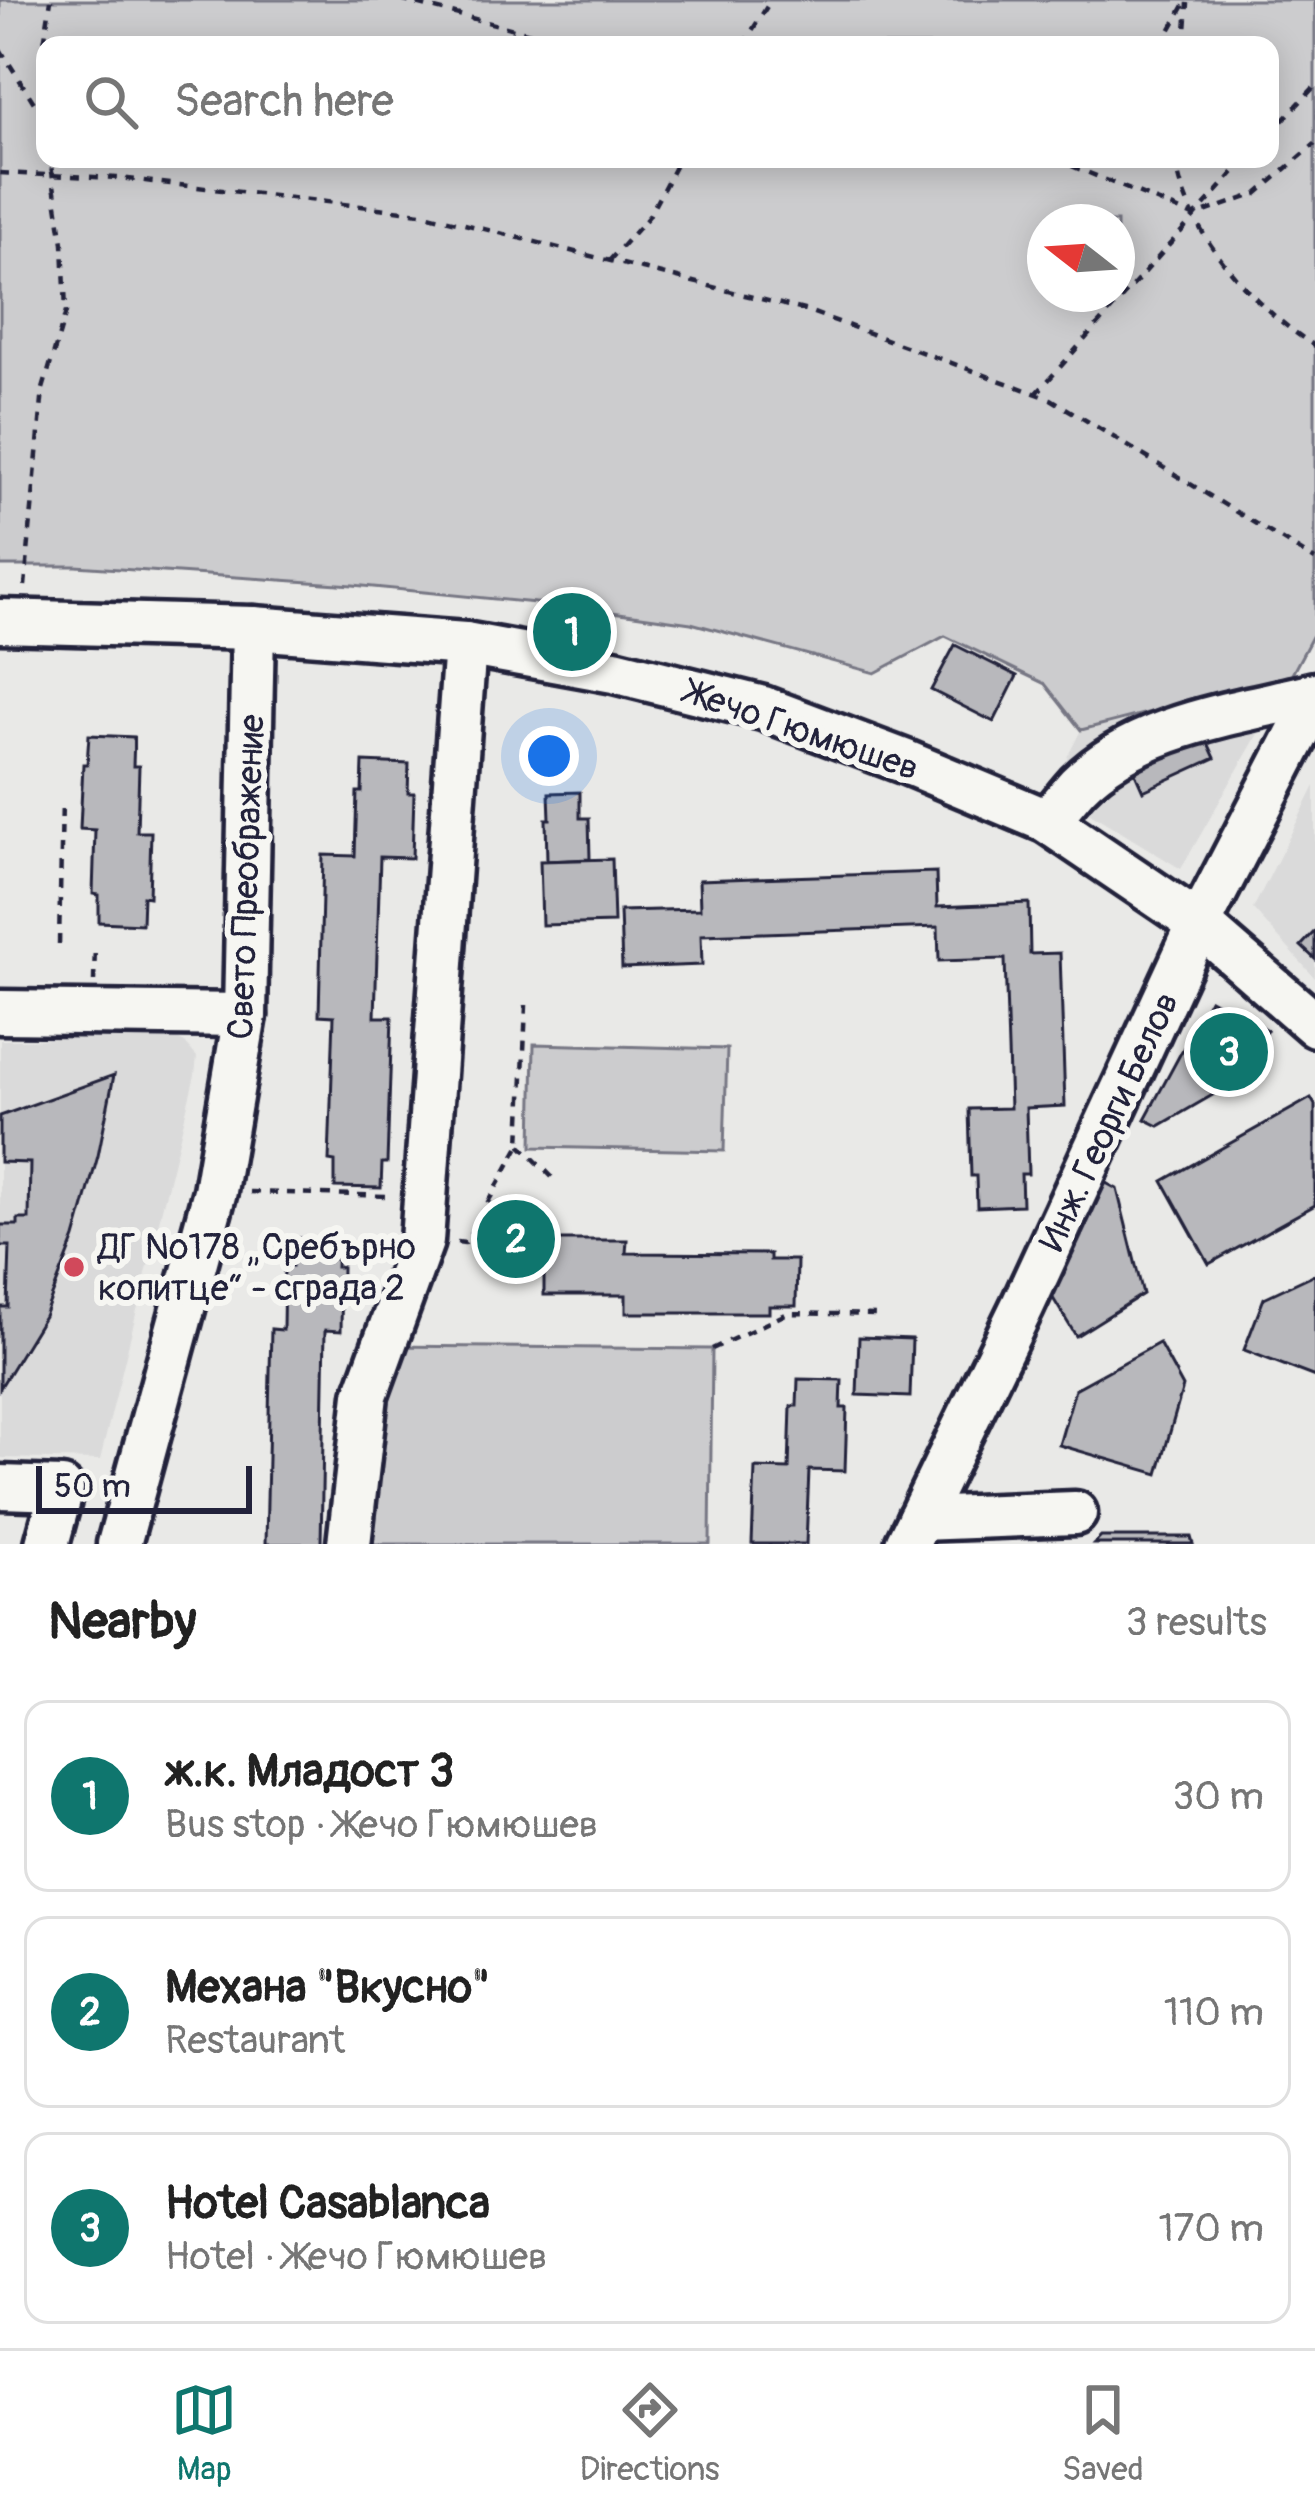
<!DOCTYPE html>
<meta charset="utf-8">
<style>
body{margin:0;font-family:Pangolin,sans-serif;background:#f6f6f6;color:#222}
.compass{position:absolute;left:1027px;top:204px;width:108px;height:108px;border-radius:50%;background:#fff;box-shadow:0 6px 30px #0003;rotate:287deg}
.scale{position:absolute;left:36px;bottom:30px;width:216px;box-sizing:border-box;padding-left:12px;border:6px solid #22223b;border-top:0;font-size:33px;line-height:42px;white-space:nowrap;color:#22223b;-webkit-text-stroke:9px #f6f6f2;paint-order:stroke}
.you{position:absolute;left:549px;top:756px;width:42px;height:42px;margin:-30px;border:9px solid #fff;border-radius:50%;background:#1a73e8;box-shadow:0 0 0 18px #1a73e833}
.badge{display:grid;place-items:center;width:78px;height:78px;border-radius:50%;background:#0f766e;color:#fff;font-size:39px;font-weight:700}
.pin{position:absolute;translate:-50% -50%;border:6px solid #fff;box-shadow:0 3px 12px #0006}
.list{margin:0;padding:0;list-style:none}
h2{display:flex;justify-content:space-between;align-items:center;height:156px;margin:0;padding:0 48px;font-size:51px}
h2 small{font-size:39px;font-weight:400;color:#767676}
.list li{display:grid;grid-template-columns:78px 1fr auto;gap:36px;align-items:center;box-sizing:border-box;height:192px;margin:0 24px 24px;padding:0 24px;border:3px solid #e0e0e0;border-radius:24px}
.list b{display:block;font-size:45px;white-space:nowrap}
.list p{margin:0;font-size:39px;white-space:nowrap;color:#767676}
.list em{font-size:39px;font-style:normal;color:#767676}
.icon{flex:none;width:66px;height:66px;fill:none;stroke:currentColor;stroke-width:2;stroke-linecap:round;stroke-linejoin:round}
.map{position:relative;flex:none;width:1315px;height:1544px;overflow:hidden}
.search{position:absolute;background:#fff;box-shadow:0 6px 30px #0003;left:36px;right:36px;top:36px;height:132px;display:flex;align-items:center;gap:30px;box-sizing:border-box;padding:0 42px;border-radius:24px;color:#767676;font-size:45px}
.sheet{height:804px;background:#fff}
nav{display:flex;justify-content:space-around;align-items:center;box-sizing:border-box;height:168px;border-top:3px solid #e0e0e0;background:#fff;font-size:33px;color:#767676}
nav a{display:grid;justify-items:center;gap:6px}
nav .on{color:#0f766e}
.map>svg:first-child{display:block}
.built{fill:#dadada}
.green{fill:#ccccce;stroke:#777784;stroke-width:3;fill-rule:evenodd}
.building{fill:#b8b8bc;stroke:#22223b;stroke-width:3}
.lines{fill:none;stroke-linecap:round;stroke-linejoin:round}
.minor-casing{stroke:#22223b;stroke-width:51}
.path{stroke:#22223b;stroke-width:4.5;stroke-dasharray:9 9;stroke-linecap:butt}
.minor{stroke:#f6f6f2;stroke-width:42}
.poi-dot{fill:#d1495b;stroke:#f6f6f2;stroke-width:4.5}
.labels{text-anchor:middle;stroke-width:12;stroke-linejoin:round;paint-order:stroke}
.street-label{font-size:36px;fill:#22223b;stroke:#f6f6f2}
.poi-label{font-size:36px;fill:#22223b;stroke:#f6f6f2;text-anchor:start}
</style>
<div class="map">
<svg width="1315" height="1544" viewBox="0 0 1315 1544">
<rect width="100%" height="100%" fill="#e9e9e7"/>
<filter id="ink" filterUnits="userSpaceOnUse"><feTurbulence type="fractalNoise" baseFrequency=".00833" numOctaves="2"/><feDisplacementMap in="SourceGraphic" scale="24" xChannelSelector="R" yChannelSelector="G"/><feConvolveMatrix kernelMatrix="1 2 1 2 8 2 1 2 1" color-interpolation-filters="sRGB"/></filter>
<g filter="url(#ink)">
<g class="built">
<path d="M1291,676L1181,869L1051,789L1081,730Z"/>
<path d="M1315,786V978L1253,909Z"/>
<path d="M173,1037L185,1043L197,1057L195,1075L100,1460L0,1458V1040Z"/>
</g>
<g class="green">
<path d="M0,0H1315V631L1291,676L1081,730L1045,684L945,636L875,673L691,623L576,607L353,585L76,566H0ZM45,45H1270V159H45ZM1045,222H1117V294H1045Z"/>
<path d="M534,1044L727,1049L724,1151L532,1147Z"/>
<path d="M384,1346L712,1349L710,1544H349Z"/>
</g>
<g class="building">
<path d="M955,645L1017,676L994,722L931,690Z"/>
<path d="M1204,734L1215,758L1143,791L1132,766Z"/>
<path d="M89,735L134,737L133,766H139L137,832H151L149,897L143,896L142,924L99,922V895L93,894L95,830L80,829L83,764H87Z"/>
<path d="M363,762L409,764L408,793H414L412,858L380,857L375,1017H392L387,1163H382L381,1188L335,1187V1162L329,1161L334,1016L319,1015L323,855L355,856L357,792H362Z"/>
<path d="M580,792V818H589L590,859L547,861L546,819H550L549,793Z"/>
<path d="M612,859L614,923L542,925L540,861Z"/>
<path d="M936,872L937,907L1029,903L1030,954L1060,953L1065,1106L1026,1108L1028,1174H1021L1022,1205L977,1207L976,1176H971L969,1109L1010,1108L1005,959L939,961L938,927L701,935L702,965L622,968L620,911L700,909L699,880Z"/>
<path d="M1315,931V959L1301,946Z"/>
<path d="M1210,999L1267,1030L1236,1086L1228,1089L1220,1061L1187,1043Z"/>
<path d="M1184,1047L1216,1064L1223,1089L1159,1126L1145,1119Z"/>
<path d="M114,1075L98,1156L75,1238L44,1316L0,1388V1307H8L10,1246H0V1225H18V1219H29L30,1163L0,1162V1116Z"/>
<path d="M1311,1098L1315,1105V1205L1209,1264L1163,1181Z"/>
<path d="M1104,1182L1117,1189L1143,1294L1076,1336L1051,1295Z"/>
<rect x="490" y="1221" width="42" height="34"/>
<path d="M292,1238L337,1239L336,1267H342L341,1331L325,1330L321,1544H266L271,1329L283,1330L284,1266H292Z"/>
<path d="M544,1240H627L626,1253L770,1254V1260H797L796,1306H769V1313H626V1295H544Z"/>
<path d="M1315,1274V1377L1244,1350L1264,1298Z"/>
<path d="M859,1337L912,1339L910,1397L857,1395Z"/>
<path d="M1159,1343L1183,1387L1158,1474L1059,1445L1075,1389Z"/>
<path d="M798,1379L842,1380L841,1408H847L845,1471L809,1470L806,1544H752L755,1468L789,1469L791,1406H797Z"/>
<path d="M1101,1537H1191L1193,1544H1094Z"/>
</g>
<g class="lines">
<defs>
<g id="minor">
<path d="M0,621L253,628L465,644L614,671L763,708L906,762L1047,821L1199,924L1315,1025"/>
<path d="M1047,821C1058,810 1067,797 1078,785C1137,725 1237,713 1315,694"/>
<path d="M0,1012L245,1015"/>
<path d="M0,1487L62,1489L47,1544"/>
<path d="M919,1519L1075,1513"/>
<path d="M119,1544L215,1191L245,1015L253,628"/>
<path d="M349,1544L366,1395L422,1241L465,644"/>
<path d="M907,1544L1023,1305L1199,924L1315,700"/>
</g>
</defs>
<use href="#minor" class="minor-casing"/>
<g class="path">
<path d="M400,0L577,45"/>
<path d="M743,45L771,0"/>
<path d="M1162,45L1187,0"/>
<path d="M1185,45L1188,3"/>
<path d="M0,49L40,112"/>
<path d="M45,131L41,62L51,0"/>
<path d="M1270,134L1315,86"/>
<path d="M1055,159L1193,216L1257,194L1315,144"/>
<path d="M1176,159C1183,231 1256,309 1315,346"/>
<path d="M0,173L119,178L421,213L808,311L1051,399L1315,560"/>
<path d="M609,261L649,216L679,159"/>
<path d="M1036,394L1246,159"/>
<path d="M25,586L43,389L66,312L63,243L50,159"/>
<path d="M59,944L62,800"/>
<path d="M94,981L95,945"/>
<path d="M520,1145L557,1182"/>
<path d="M250,1192L389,1196"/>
<path d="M457,1242L465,1243L520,1145L526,1005"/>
<path d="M712,1349L788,1313L879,1315"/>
</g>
<use href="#minor" class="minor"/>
</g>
</g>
<circle class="poi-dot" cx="74" cy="1267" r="12"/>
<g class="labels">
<g class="street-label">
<text transform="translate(803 729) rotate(19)" y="13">Жечо Гюмюшев</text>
<text transform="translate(245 877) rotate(-88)" y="13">Свето Преображение</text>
<text transform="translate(1108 1121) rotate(-65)" y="13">Инж. Георги Белов</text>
</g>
<g class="poi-label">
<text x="98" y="1259">ДГ №178 „Сребърно<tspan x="98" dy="41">копитце“ - сграда 2</tspan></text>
</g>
</g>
</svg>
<svg class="compass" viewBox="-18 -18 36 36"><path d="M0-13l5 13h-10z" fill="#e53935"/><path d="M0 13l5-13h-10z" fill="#767676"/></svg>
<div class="scale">50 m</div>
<div class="you"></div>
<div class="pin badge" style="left:572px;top:632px">1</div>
<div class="pin badge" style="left:516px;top:1239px">2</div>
<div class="pin badge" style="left:1229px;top:1052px">3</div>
<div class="search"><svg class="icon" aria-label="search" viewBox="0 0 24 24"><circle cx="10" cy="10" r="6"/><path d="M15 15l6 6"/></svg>Search here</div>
</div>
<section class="sheet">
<h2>Nearby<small>3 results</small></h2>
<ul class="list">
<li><span class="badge">1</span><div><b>ж.к. Младост 3</b><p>Bus stop · Жечо Гюмюшев</p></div><em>30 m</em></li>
<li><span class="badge">2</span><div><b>Механа &quot;Вкусно&quot;</b><p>Restaurant</p></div><em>110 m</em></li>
<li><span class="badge">3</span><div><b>Hotel Casablanca</b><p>Hotel · Жечо Гюмюшев</p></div><em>170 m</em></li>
</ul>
</section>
<nav>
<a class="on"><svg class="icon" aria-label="map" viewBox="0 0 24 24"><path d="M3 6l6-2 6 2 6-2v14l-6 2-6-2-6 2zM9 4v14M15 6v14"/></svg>Map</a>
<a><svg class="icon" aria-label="directions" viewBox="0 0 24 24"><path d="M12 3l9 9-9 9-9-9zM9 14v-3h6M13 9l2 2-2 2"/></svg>Directions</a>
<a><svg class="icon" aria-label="saved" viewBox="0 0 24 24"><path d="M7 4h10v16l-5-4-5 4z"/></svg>Saved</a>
</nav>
